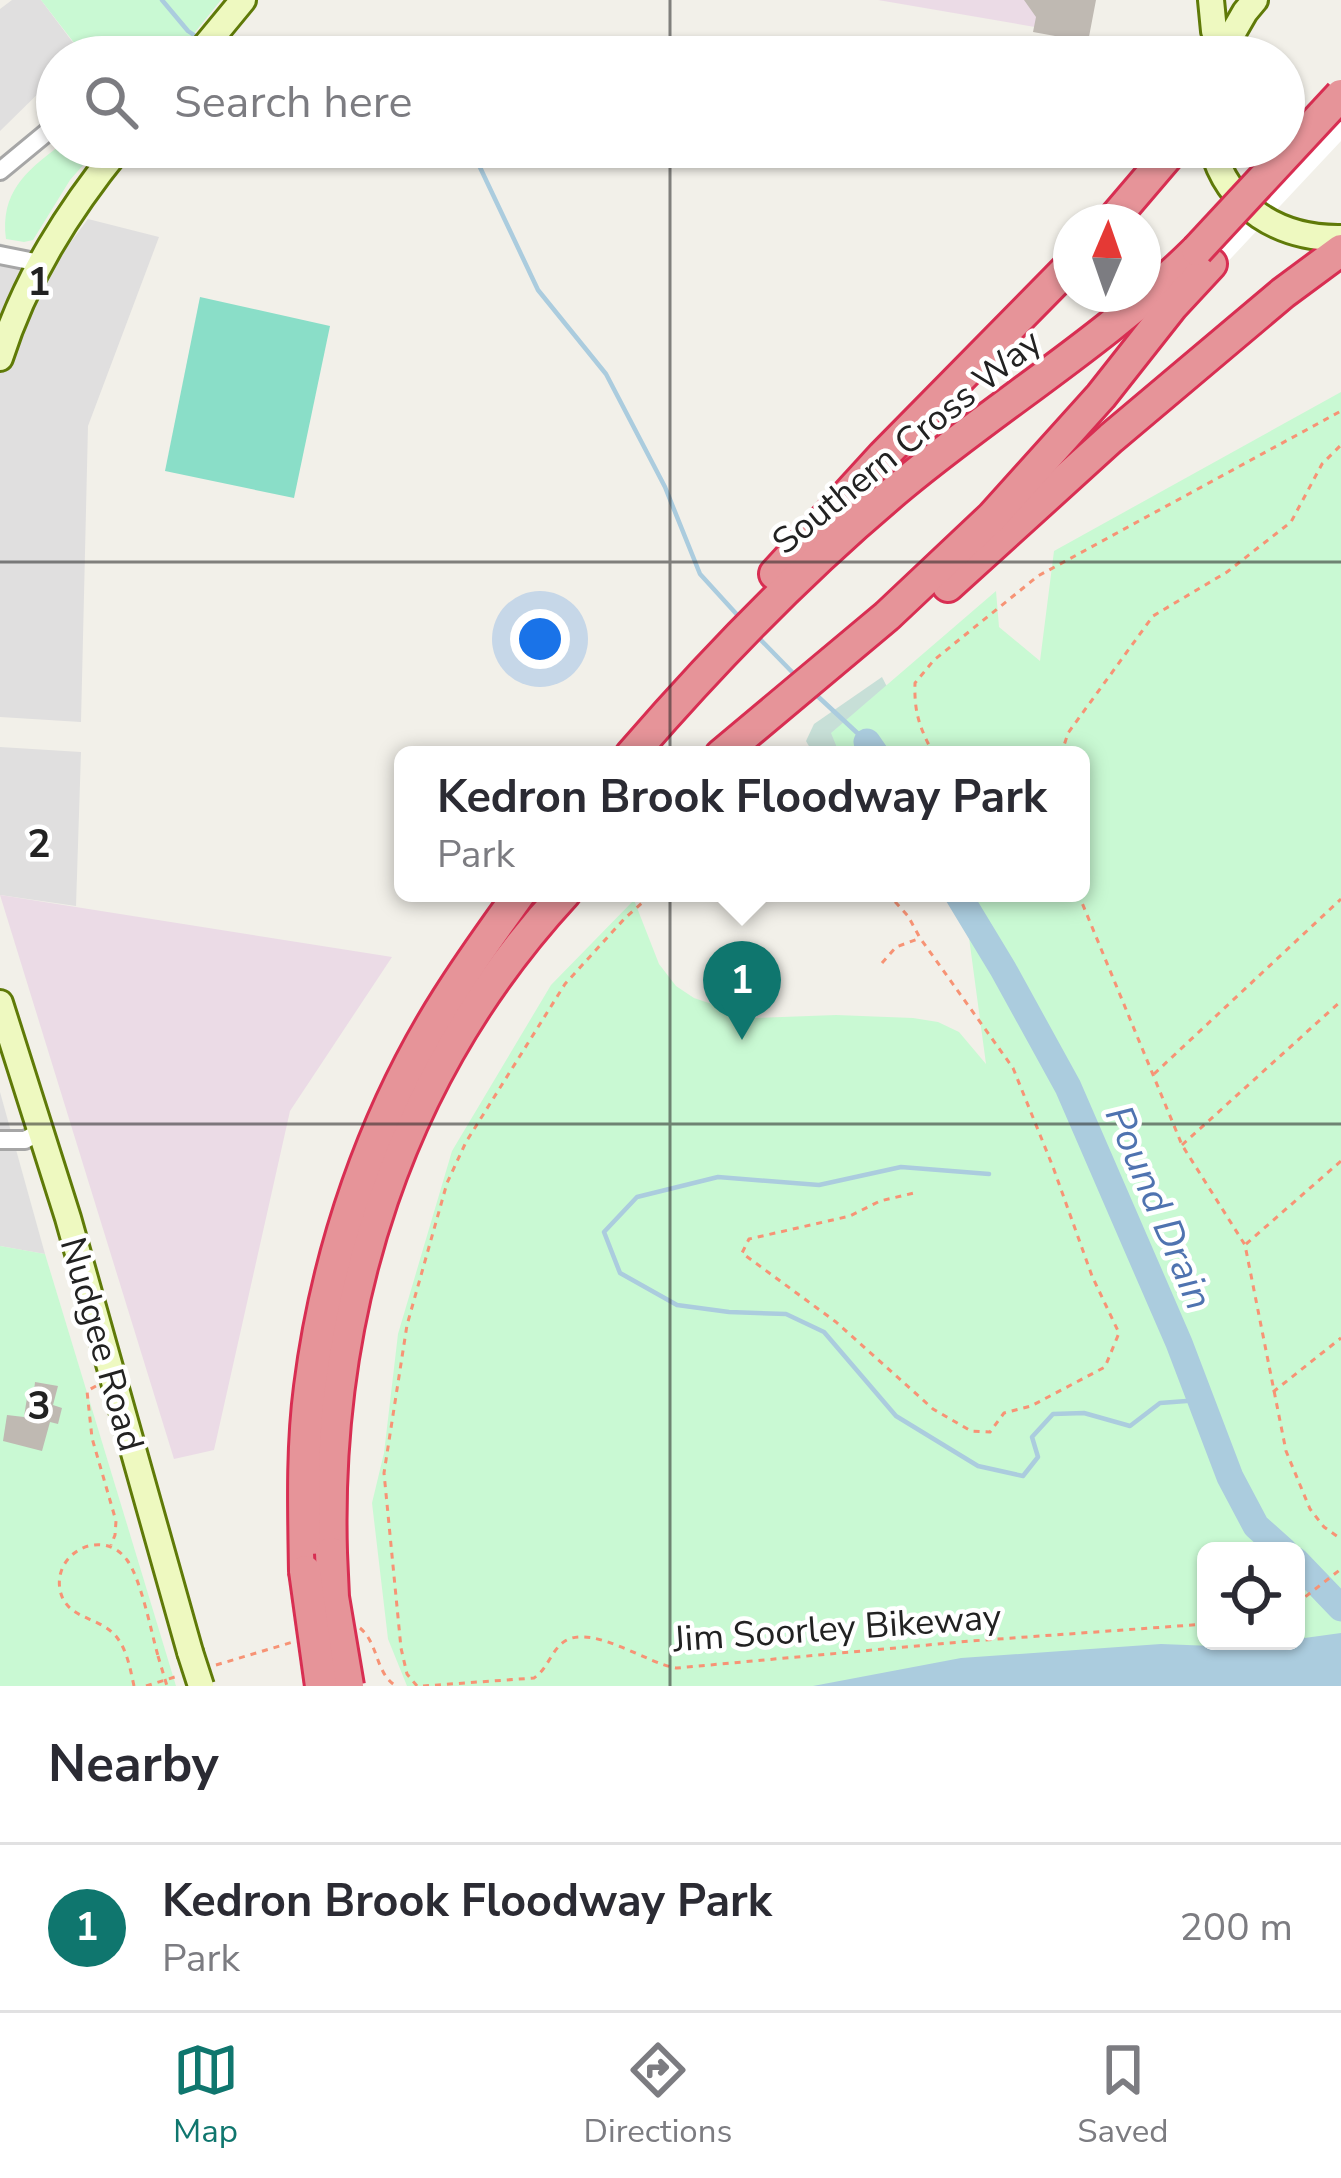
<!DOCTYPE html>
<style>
body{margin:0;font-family:"Nunito Sans",sans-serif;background:#f2f2f3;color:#2b2b33}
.controls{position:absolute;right:36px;bottom:36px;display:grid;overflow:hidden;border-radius:18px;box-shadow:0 3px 9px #0004}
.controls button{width:108px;height:108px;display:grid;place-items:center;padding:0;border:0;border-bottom:3px solid #e1e1e2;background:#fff;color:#2b2b33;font:60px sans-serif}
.compass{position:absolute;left:1053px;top:204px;width:108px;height:108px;border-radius:50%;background:#fff;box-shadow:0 3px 9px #0004;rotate:2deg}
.you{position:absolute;left:540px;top:639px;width:42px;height:42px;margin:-30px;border:9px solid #fff;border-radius:50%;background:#1a73e8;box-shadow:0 0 0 18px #1a73e833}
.badge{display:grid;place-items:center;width:78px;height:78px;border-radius:50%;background:#0f766e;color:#fff;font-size:39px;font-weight:700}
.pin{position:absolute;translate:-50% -99px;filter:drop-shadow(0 3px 6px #0008)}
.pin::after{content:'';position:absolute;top:63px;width:42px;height:36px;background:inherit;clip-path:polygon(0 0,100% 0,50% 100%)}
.popup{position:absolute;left:394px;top:746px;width:696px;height:156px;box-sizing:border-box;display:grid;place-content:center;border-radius:18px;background:#fff;filter:drop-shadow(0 3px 9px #0005);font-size:39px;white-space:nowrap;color:#7c7c81}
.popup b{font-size:45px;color:#2b2b33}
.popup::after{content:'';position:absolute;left:50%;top:100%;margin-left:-24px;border:24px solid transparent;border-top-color:#fff}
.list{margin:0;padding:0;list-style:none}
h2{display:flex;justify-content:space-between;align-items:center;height:156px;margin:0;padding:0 48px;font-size:51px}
h2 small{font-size:39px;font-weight:400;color:#7c7c81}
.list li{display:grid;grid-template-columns:78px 1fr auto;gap:36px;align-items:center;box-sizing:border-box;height:168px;padding:0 48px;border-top:3px solid #e1e1e2}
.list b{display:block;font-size:45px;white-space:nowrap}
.list p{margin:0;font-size:39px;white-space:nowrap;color:#7c7c81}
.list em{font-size:39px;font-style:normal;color:#7c7c81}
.icon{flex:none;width:66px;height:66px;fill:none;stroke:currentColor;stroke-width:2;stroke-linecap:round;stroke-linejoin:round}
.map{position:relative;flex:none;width:1341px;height:1686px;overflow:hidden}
.search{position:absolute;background:#fff;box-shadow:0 3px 9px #0004;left:36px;right:36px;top:36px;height:132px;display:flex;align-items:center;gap:30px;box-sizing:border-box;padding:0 42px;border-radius:66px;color:#7c7c81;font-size:45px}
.sheet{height:324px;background:#fff}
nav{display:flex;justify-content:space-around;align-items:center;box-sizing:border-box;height:168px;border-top:3px solid #e1e1e2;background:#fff;font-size:33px;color:#7c7c81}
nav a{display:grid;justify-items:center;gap:6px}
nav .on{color:#0f766e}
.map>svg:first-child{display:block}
.residential{fill:#e0dfdf}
.industrial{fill:#ebdbe6}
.wetland{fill:#c7dfd7}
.park{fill:#c9f9d3;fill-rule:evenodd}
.pitch{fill:#8adec8}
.water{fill:#abccde}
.pier{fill:#fff}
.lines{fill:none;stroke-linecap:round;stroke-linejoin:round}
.stream{stroke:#abccde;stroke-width:4.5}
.river{stroke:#abccde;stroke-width:27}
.building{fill:#bfb9b2}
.minor-casing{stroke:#a6a6a6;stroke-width:22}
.secondary-casing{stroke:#5f7a08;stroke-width:30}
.motorway-casing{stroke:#d82e52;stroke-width:36}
.path{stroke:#f79375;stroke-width:3;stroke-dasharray:6 6;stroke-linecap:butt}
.minor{stroke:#fff;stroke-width:16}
.secondary{stroke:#eef9c0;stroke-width:24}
.motorway{stroke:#e69499;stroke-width:30}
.secondary-bridge-casing{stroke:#5f7a08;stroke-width:30;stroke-linecap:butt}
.motorway-bridge-casing{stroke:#d82e52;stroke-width:36;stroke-linecap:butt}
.path-bridge{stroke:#f79375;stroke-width:3;stroke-dasharray:6 6;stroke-linecap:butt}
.secondary-bridge{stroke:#eef9c0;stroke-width:24}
.motorway-bridge{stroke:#e69499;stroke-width:30}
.grid{fill:none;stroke:#222;stroke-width:3;stroke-opacity:0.55}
.labels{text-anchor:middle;stroke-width:9;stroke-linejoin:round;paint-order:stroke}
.street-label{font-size:36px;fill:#222;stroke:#fff}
.water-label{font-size:39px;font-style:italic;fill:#4f73b0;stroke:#fff}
.grid-label{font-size:39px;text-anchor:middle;font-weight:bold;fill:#222;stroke:#fff;stroke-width:9;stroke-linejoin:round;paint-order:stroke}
</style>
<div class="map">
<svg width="1341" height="1686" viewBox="0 0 1341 1686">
<rect width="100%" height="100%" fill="#f2f0e9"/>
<g class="residential">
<path d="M12,0H41L80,52L75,57H57V75L0,131V9Z"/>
<path d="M88,219L159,237L88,426L81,722L0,717V243L53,266Z"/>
<path d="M0,747L81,752L76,906L0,895Z"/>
<path d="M0,1092L45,1254L0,1246Z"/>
</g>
<g class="industrial">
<path d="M878,0H1094L1087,36Z"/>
<path d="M0,895L392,957L290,1111L214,1450L174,1459Z"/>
</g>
<path class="wetland" d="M882,677L922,755H814L806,741L814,724Z"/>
<g class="park">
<path d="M41,0H221L175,57H85Z"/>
<path d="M58,147H99L70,180L33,240L24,242L6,239C0,193 26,171 58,147Z"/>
<path d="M1341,392V1686H407L388,1639L372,1503L384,1453L398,1334L452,1151L551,985L634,900L659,964L676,986L694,998L754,1018L836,1015L913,1018L938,1022L959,1032L986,1064L963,893H1081V755H840L831,733L996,591L999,627L1040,661L1054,551ZM1206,1551H1296V1641H1206Z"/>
<path d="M0,1246L45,1254L176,1686H0Z"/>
</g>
<path class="pitch" d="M200,297L330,326L294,498L165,471Z"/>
<path class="water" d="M1341,1633V1686H813L961,1658L1161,1644L1238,1647Z"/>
<path class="pier" d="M1341,82V141L1219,271L1189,243Z"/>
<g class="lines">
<g class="stream">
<path d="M162,0L188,31L200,39"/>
<path d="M214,49L226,57"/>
<path d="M463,147L477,161L538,290L606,374L665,487L700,574L741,619"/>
<path d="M757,636L795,675"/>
<path d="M812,691L867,742"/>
<path d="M989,1174L901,1167L819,1185L718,1177L637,1197L604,1232L620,1273L677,1305L729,1312L786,1314L824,1332L896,1416L978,1466L1023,1476L1038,1457L1032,1437L1053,1414L1084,1413L1130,1426L1160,1403L1200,1400"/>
</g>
<g class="river">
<path d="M867,742L876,755"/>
<path d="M957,893L1003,969L1068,1087L1179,1343L1230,1477L1256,1526L1284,1551"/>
<path d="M1296,1561L1341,1608"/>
</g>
</g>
<g class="building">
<path d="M1024,0H1096L1088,42L1033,32L1036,17Z"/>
<path d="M35,1382L58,1386L53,1405L62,1408L58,1424L50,1422L42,1451L3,1441L7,1415L24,1417L28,1391H34Z"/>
</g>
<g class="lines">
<defs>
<g id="minor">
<path d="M0,171L57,124"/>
<path d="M0,255L40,263"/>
<path d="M0,1140H25L41,1131"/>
</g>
<g id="secondary">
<path d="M1211,0L1214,31L1221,52"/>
<path d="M196,57L243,0"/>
<path d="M1219,57L1245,12L1255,0"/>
<path d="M1212,147C1228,208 1280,239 1341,238"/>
<path d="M0,358C25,279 68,211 120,147"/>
<path d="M0,1003L68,1218L190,1652"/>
</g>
<g id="motorway">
<path d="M1111,222L1175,147"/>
<path d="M775,574L883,456L1071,265"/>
<path d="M948,586L1111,438L1283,293L1341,250"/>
<path d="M631,755C715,658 804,566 903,484C1001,403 1106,340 1197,250"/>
<path d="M721,755L887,616L992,517L1101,396L1172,306L1211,264"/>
<path d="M331,1553C324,1308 397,1075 565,893"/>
<path d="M305,1571C304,1510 302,1448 310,1387C327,1252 374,1114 447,999C470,962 495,928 520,893"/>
</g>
</defs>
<use href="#minor" class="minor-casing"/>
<use href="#secondary" class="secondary-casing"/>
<use href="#motorway" class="motorway-casing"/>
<g class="path">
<path d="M934,755C920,728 914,714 915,683L934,660L1038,576L1341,411"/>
<path d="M1061,755L1068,733L1153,616L1227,572L1291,522L1322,464L1341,445"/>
<path d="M887,893L908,916L920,938L1013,1068L1053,1167L1092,1276L1119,1333L1105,1367L1031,1406L1004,1413L990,1432L971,1431L933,1409L836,1322L742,1253L749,1239L850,1216L880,1201L918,1192"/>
<path d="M1078,893L1182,1145L1245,1245L1286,1451L1310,1509L1324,1527L1341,1539"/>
<path d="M882,963L896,947L918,939"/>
<path d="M1154,1074L1341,899"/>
<path d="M1182,1145L1341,1001"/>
<path d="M1246,1244L1341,1161"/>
<path d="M96,1386L87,1391L92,1438L116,1521L115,1535L111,1545"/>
<path d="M1273,1392L1341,1338"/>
<path d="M1296,1604L1341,1569"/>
<path d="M360,1628C379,1644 375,1673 396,1686"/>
<path d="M216,1665L293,1642"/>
<path d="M134,1686C130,1668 127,1649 115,1635C97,1616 66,1619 60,1590C53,1552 103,1527 127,1560C141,1579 151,1631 158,1656"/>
<path d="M146,1686L178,1676"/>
<path d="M417,1686L407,1674L401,1648L384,1473L407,1325L447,1183L466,1142L565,984L625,918L653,893"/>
<path d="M423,1686L534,1678C548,1669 551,1650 565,1641C593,1624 647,1664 677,1668L971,1641L1206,1624"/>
</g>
<use href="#minor" class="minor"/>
<use href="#secondary" class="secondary"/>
<use href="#motorway" class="motorway"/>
<defs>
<path id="secondary-bridge" d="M190,1652L201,1686"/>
<g id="motorway-bridge">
<path d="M1197,250L1341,95"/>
<path d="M331,1553L333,1597L348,1686"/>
<path d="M305,1571L321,1686"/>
</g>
</defs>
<use href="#secondary-bridge" class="secondary-bridge-casing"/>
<use href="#motorway-bridge" class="motorway-bridge-casing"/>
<path class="path-bridge" d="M158,1656L167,1686"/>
<use href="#secondary-bridge" class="secondary-bridge"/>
<use href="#motorway-bridge" class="motorway-bridge"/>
</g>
<path class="grid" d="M670,0V57M670,147V1686M0,562H1341M0,1124H1341"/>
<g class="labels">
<g class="street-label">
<text transform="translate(906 441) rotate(-39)" y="13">Southern Cross Way</text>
<text transform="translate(103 1344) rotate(74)" y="13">Nudgee Road</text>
<text transform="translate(837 1627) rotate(-4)" y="13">Jim Soorley Bikeway</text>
</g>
<g class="water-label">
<text transform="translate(1160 1207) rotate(67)" y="14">Pound Drain</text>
</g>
</g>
<g class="grid-label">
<text x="39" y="295">1</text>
<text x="39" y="857">2</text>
<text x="39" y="1419">3</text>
</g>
</svg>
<div class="controls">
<button><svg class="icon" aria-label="locate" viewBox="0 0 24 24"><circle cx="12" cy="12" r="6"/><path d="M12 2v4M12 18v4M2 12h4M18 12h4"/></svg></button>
</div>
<svg class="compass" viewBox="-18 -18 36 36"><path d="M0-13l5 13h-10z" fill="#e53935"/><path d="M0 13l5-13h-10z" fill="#7c7c81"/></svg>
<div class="you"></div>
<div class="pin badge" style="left:742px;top:1040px">1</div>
<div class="popup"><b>Kedron Brook Floodway Park</b>Park</div>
<div class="search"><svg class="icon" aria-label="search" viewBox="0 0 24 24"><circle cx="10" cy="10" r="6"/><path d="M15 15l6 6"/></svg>Search here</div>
</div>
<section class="sheet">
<h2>Nearby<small></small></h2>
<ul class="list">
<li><span class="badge">1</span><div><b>Kedron Brook Floodway Park</b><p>Park</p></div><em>200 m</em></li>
</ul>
</section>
<nav>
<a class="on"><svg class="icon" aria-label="map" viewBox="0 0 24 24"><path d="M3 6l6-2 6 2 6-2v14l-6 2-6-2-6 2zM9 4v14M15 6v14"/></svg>Map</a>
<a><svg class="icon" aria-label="directions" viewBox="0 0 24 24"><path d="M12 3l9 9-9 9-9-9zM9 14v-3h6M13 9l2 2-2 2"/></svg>Directions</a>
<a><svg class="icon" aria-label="saved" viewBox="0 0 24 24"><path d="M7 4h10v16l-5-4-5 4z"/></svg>Saved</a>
</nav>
